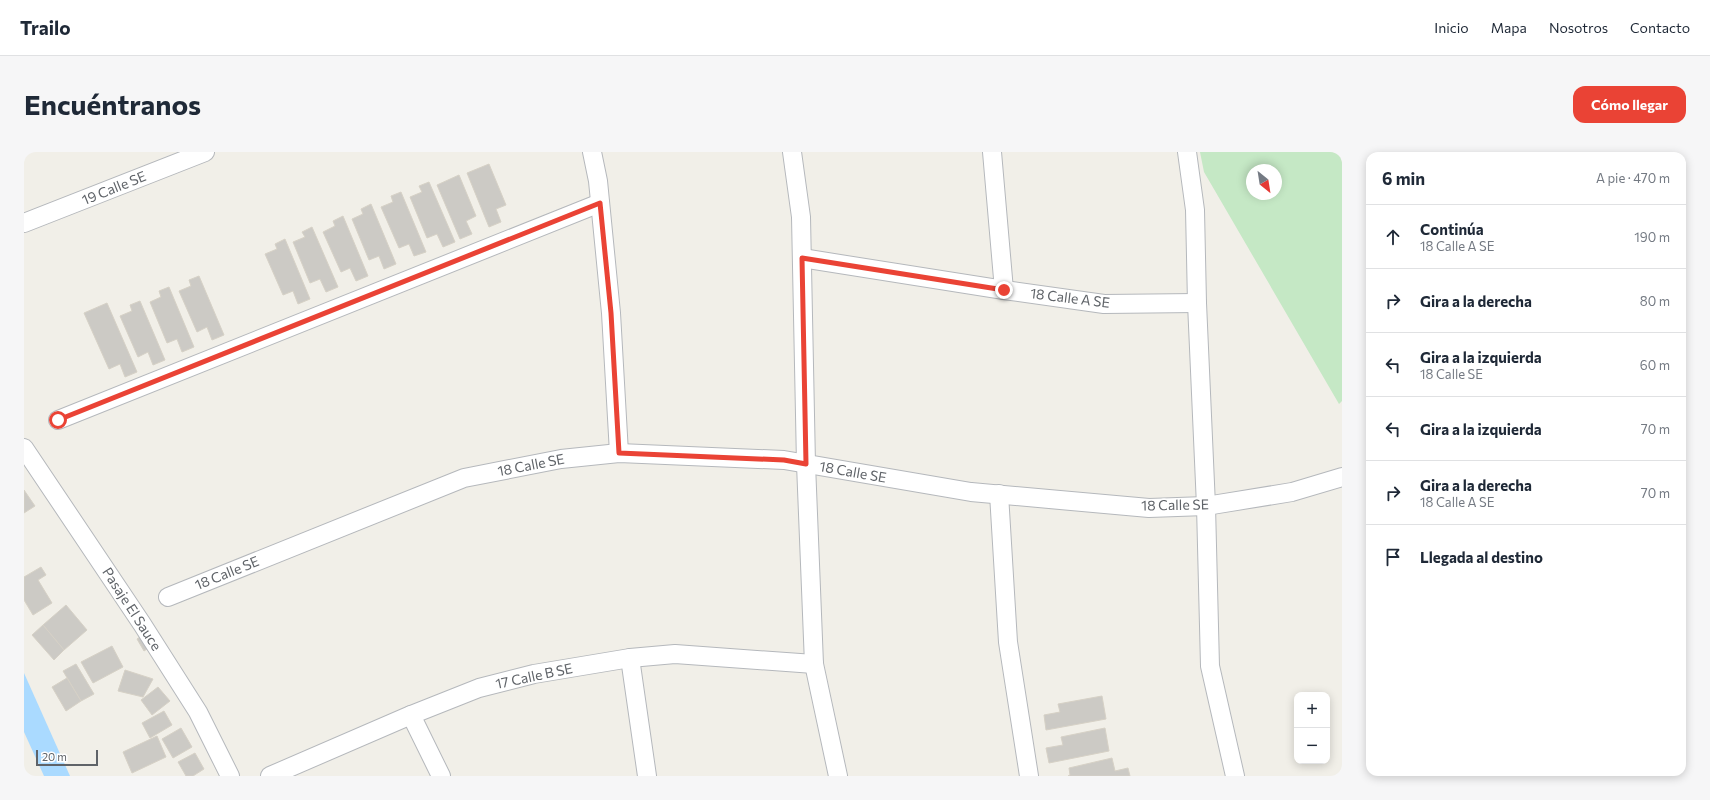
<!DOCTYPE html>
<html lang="es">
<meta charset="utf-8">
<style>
body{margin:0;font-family:Commissioner,sans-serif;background:#f6f6f7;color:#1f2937}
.controls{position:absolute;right:12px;bottom:12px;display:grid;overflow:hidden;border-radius:8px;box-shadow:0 2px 10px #0003}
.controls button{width:36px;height:36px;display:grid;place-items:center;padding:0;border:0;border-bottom:1px solid #e0e1e3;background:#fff;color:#1f2937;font:20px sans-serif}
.compass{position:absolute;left:1222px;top:12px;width:36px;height:36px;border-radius:50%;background:#fff;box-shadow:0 2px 10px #0003;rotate:150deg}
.scale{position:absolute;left:12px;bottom:10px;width:62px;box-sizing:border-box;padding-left:4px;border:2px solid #5f6368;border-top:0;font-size:11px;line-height:14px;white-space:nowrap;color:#5f6368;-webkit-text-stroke:3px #fff;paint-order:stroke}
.stop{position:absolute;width:12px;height:12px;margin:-9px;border:3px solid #ea4335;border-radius:50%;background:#fff}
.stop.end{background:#ea4335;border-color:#fff;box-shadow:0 1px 4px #0008}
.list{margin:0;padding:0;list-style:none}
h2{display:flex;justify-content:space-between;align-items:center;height:52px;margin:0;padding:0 16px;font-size:17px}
h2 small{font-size:13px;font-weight:400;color:#747a83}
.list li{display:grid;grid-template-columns:26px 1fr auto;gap:12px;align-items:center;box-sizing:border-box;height:64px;padding:0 16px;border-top:1px solid #e0e1e3}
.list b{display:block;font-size:15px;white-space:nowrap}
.list p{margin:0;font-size:13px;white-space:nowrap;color:#747a83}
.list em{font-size:13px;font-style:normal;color:#747a83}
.icon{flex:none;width:22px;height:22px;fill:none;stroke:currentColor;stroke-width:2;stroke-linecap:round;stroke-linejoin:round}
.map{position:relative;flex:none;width:1318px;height:624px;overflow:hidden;border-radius:12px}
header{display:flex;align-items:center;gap:24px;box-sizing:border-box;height:56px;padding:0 20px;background:#fff;border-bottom:1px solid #e0e1e3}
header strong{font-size:19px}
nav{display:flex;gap:22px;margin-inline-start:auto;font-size:14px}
.intro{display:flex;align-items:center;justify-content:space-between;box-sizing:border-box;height:96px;padding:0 24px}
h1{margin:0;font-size:28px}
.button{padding:10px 18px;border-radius:12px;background:#ea4335;color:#fff;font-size:14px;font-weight:700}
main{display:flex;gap:24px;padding:0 24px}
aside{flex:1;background:#fff;border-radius:12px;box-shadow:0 2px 10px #0003}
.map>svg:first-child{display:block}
.green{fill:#c5e8c5;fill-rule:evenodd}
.water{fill:#aadaff}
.building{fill:#cccac5;stroke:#d6d1c6}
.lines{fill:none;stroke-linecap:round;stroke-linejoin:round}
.street-casing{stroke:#b5b8bc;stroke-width:20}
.street{stroke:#fff;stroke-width:18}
.route{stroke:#ea4335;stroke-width:5}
.labels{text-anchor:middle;stroke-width:3;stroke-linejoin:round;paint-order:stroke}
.street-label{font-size:14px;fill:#5f6368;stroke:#fff}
</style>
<header>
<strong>Trailo</strong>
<nav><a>Inicio</a><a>Mapa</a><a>Nosotros</a><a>Contacto</a></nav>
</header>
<div class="intro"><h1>Encuéntranos</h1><a class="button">Cómo llegar</a></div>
<main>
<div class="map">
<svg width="1318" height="624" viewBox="0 0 1318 624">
<rect width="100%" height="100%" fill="#f1efe8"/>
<path class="green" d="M1176,0H1318V249L1315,252L1180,20ZM1228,18H1252V42H1228Z"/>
<path class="water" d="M0,521L46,624H20L0,580Z"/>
<g class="building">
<path d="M465,12L482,53L472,57L477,70L465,75L443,21Z"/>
<path d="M435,23L452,64L442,69L448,82L436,87L413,33Z"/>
<path d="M405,30L431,90L419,95L413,82L403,86L386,45L398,40L395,34Z"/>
<path d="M377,40L402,100L390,104L385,92L375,96L357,55L369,50L367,44Z"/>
<path d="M347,52L372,112L360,117L355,104L345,108L328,67L339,62L337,57Z"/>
<path d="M319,64L344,124L332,129L326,116L317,120L299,80L311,74L309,69Z"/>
<path d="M288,75L314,135L302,140L296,127L286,131L269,90L281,85L278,80Z"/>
<path d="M261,87L286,147L274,152L269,139L259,143L241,102L253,97L251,92Z"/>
<path d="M175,124L200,183L188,188L183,175L173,180L155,139L167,134L165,128Z"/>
<path d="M145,135L170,195L158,200L153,187L143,191L126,150L137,145L135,139Z"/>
<path d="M116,149L141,208L129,213L124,200L114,205L96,164L108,159L106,153Z"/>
<path d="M83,151L113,220L101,225L96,212L85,217L60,161Z"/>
<path d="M0,338L11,354L0,361Z"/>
<path d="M17,415L22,423L14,428L28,451L9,463L0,448V425Z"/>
<path d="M42,453L63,478L40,498L19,473Z"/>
<path d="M19,473L40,498L30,508L8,483Z"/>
<path d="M119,483L126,495L120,499L113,487Z"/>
<path d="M88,494L99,515L69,531L57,510Z"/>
<path d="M52,512L70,542L57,549L39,519Z"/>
<path d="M101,518L129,527L119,545L94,539Z"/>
<path d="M43,526L57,549L42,559L28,535Z"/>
<path d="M134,535L146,549L128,563L117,548Z"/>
<path d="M1078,544L1082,567L1022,578L1020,563L1036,560L1034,552Z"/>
<path d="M140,559L148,573L126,586L118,571Z"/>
<path d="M157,576L168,595L149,606L138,587Z"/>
<path d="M1081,576L1085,599L1025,611L1022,596L1039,593L1037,585Z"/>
<path d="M133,584L142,605L108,621L99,600Z"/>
<path d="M171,601L180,617L169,624H162L154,610Z"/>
<path d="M1088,606L1091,619L1104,616L1106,624H1044L1046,623L1045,616Z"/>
</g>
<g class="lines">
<defs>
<g id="street">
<path d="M568,0L574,29L587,161L595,301"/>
<path d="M768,0L777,65L782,312L790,512L814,624"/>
<path d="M968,0L980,138"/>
<path d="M1163,0L1171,58L1173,151L1182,354L1186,514L1211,624"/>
<path d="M0,71L181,0"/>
<path d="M778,106L980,138L1080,152L1173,151"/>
<path d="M34,268L576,51"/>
<path d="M0,296L118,472L174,560L206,624"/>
<path d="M975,342L984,490L1005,624"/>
<path d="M144,445L440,326L537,307L595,301L760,308L947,340L1125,356L1182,354L1268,340L1318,325"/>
<path d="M606,506L623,624"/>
<path d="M387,563L417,624"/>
<path d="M246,624L387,563L455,536L510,522L606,506L651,502L790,512"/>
</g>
</defs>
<use href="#street" class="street-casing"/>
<use href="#street" class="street"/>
</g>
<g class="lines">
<path class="route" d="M34,268L576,51L587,161L595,301L760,308L782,312L778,106L980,138"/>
</g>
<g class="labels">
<g class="street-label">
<text transform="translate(90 36) rotate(-22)" y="5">19 Calle SE</text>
<text transform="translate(1046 146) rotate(7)" y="5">18 Calle A SE</text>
<text transform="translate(507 313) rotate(-11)" y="5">18 Calle SE</text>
<text transform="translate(829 320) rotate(10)" y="5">18 Calle SE</text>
<text transform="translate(1151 353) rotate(-1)" y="5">18 Calle SE</text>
<text transform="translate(203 421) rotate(-22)" y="5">18 Calle SE</text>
<text transform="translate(108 457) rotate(57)" y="5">Pasaje El Sauce</text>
<text transform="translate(510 524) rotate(-12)" y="5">17 Calle B SE</text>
</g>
</g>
</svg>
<div class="controls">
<button>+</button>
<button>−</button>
</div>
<svg class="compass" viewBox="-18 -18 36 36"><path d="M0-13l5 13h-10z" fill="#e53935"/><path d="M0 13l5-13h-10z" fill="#747a83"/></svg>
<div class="scale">20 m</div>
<div class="stop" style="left:34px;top:268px"></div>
<div class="stop end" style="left:980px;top:138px"></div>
</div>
<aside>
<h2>6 min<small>A pie · 470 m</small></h2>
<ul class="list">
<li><svg class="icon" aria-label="ahead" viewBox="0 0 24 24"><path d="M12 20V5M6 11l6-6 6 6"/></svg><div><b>Continúa</b><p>18 Calle A SE</p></div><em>190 m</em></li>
<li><svg class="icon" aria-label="right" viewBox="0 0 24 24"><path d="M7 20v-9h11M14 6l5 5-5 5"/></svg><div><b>Gira a la derecha</b></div><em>80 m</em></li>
<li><svg class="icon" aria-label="left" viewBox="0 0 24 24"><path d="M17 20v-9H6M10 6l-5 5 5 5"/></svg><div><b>Gira a la izquierda</b><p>18 Calle SE</p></div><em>60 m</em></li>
<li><svg class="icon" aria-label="left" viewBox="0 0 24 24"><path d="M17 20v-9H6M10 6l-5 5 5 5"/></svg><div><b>Gira a la izquierda</b></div><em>70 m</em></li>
<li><svg class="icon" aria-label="right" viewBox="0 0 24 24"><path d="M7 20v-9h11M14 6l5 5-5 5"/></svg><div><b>Gira a la derecha</b><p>18 Calle A SE</p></div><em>70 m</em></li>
<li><svg class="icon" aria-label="arrive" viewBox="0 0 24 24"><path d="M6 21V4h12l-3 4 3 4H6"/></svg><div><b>Llegada al destino</b></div></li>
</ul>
</aside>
</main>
